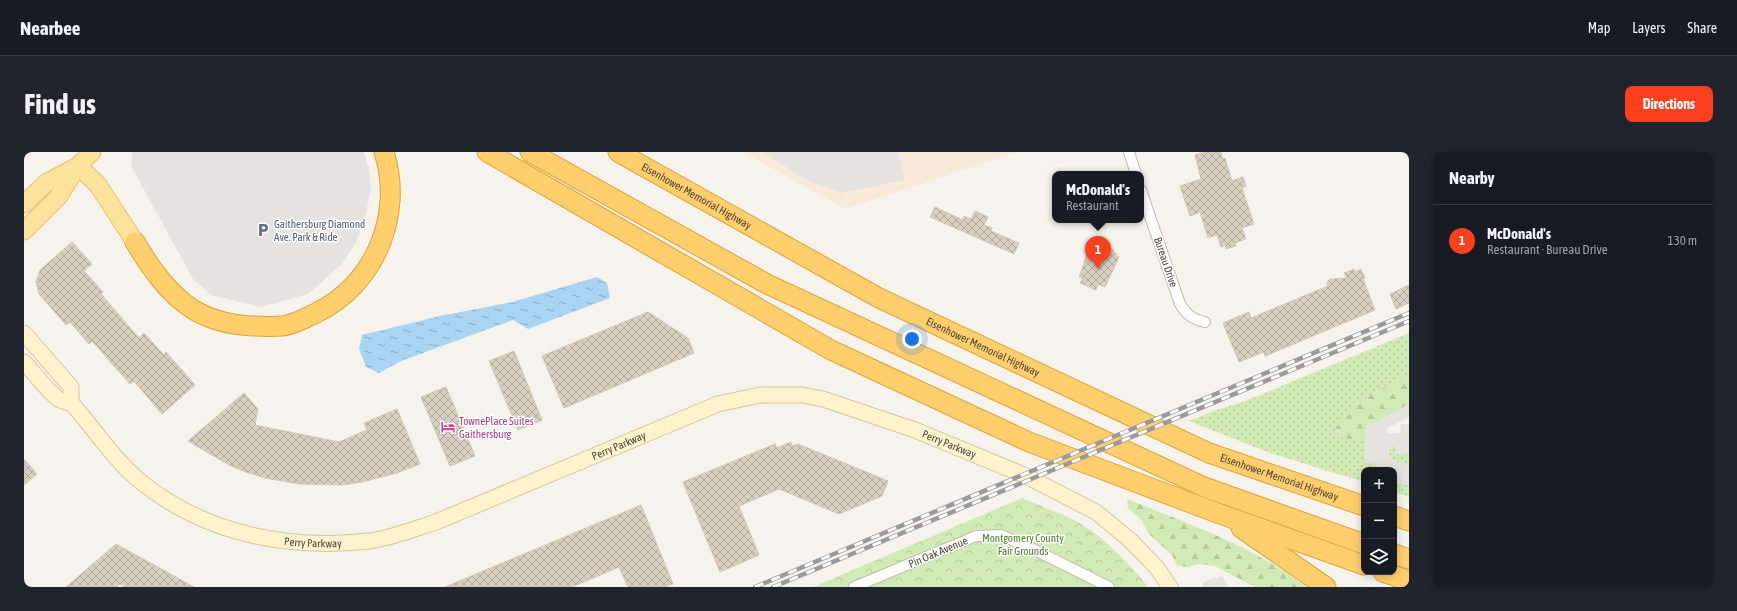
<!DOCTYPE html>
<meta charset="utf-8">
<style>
body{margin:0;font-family:"Asap Condensed",sans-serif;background:#20242c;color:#f1f3f6}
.controls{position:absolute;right:12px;bottom:12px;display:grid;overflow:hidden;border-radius:8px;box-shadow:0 2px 10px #0003}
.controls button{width:36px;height:36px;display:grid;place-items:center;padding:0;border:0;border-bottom:1px solid #363941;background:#171b24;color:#f1f3f6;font:20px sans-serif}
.you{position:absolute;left:888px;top:187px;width:14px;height:14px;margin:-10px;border:3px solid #fff;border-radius:50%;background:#1a73e8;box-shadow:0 0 0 6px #1a73e833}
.badge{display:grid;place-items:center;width:26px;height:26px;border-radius:50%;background:#fc3f1d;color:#fff;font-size:13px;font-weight:700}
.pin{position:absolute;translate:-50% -33px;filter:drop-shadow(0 1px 2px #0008)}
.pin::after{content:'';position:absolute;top:21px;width:14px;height:12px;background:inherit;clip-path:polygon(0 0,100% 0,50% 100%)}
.popup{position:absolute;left:1028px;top:19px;width:92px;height:52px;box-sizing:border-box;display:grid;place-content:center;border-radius:8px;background:#171b24;filter:drop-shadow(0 1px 3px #0005);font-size:13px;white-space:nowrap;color:#9ea1a6}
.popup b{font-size:15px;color:#f1f3f6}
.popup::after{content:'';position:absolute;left:50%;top:100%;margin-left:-8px;border:8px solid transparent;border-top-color:#171b24}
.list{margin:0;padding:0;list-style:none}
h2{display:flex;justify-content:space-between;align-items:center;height:52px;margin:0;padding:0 16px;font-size:17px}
h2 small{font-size:13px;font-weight:400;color:#9ea1a6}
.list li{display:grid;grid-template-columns:26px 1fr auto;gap:12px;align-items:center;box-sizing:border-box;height:72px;padding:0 16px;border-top:1px solid #363941}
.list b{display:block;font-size:15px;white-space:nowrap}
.list p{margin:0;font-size:13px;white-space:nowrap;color:#9ea1a6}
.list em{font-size:13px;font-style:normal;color:#9ea1a6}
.icon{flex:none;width:22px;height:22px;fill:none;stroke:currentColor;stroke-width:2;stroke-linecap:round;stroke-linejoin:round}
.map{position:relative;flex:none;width:1385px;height:435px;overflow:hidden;border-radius:8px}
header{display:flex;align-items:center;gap:24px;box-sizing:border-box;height:56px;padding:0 20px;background:#171b24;border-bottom:1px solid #363941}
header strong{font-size:19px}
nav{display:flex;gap:22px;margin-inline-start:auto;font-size:14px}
.intro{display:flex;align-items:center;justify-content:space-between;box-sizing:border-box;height:96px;padding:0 24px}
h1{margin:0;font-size:28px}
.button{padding:10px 18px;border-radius:8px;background:#fc3f1d;color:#fff;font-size:14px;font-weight:700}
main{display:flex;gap:24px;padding:0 24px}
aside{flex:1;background:#171b24;border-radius:8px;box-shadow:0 2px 10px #0003}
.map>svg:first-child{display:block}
.commercial{fill:#f7ead8}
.grass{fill:url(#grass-dots)}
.forest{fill:url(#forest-firs)}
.park{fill:url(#park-crowns)}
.parking{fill:#e5e3e0}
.water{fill:url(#water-ripples)}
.building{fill:url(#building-cross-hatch);stroke:#d3c7b4}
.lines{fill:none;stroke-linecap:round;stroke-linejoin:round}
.street-casing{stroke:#c2bbae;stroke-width:12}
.secondary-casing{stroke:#d6c79b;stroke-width:17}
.primary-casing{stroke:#e6c16a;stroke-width:19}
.highway-casing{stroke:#e0a43c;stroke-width:21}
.street{stroke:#fff;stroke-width:10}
.secondary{stroke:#fff3cd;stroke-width:15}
.primary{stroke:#ffe39c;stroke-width:17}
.highway{stroke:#ffcf6e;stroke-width:19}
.rail-casing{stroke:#9a9a9a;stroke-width:4.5}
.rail{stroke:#fff;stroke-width:3;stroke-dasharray:9;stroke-linecap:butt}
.labels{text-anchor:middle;stroke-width:3;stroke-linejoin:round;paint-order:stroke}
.street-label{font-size:11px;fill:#4b4439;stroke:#fff}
.service-label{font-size:11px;fill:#4e5e75;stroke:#fff;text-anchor:start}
.hotel-label{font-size:11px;fill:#b23c85;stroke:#fff;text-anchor:start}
.park-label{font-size:11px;fill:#4a7f2a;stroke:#fff}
</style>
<header>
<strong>Nearbee</strong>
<nav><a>Map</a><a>Layers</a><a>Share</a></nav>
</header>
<div class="intro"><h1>Find us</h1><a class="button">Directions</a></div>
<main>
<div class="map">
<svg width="1385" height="435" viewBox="0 0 1385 435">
<defs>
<pattern id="grass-dots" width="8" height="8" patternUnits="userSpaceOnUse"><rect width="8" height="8" fill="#d2eab5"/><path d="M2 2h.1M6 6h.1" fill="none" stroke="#b6ca9c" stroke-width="1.8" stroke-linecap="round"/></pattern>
<pattern id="forest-firs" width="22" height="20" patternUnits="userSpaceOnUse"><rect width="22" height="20" fill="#d2eab5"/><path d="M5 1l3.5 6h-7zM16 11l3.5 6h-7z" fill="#b6ca9c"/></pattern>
<pattern id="park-crowns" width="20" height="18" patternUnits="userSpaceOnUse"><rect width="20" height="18" fill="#d2eab5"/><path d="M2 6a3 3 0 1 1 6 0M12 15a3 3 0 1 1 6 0" fill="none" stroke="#b6ca9c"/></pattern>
<pattern id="water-ripples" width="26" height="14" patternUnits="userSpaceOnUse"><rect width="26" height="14" fill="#a9d4f2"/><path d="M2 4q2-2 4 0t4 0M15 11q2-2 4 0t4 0" fill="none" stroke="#8caec5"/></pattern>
<pattern id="building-cross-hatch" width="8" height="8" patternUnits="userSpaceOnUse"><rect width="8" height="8" fill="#d8cfc1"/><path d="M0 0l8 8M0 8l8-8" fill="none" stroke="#b1aa9e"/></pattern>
</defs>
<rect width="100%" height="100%" fill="#f6f3ec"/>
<path class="commercial" d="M719,0H995L821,57Z"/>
<g class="grass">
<path d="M1385,181V222L1343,245L1311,276L1312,281C1320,287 1334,293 1342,283L1341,311H1351L1353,314L1352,318H1340V330L1246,301L1165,269L1192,258L1219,250Z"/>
<path d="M1371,293V302H1385V313L1370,309L1365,305V297L1368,294Z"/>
<path d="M1370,329L1385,333V345L1370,340Z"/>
</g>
<g class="forest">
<path d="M1385,222V252L1351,271H1342C1342,275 1343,281 1341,284C1336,294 1318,285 1312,281L1311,276L1343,245Z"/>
<path d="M1103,347C1165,372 1229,394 1282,435H1231L1191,414L1174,412L1163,415L1153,413L1148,403L1125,382L1116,366L1104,356Z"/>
</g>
<path class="park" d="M998,346C1021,356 1047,364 1068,379C1089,395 1108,414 1124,435H789Z"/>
<g class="parking">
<path d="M108,0H340L345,18L347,36L341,66L332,90L318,112L284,142L237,155L187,143L169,127L107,14Z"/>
<path d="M740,0H874L881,28L818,41L780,27Z"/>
<path d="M1385,252V265L1364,276L1363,278L1364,281H1376L1377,272H1385V302H1371V293L1366,296L1364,301L1369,308L1385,313V333L1370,329V318H1352V312L1341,311L1342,271H1351Z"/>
<path d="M1198,424L1204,435H1177L1179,433L1178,431L1190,425L1193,427Z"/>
</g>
<path class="water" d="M573,125L583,131L586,146L504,177L489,168L377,209L355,221L342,215L335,197L338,183L416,164L488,150Z"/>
<g class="building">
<path d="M1181,0H1197L1199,7L1201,6L1208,29L1219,25L1222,34L1218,36L1230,72L1218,76L1222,87L1211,91L1212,94L1202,97L1201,93L1197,95L1193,83L1184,86L1176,60L1166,64L1156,34L1177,27L1171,3Z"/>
<path d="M911,55L939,68L940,64L947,67L951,59L964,65L960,73L968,76L967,79L995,91L990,102L906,65Z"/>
<path d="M1068,88L1090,98L1089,100L1093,102L1092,104L1095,105L1081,135L1074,132L1072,138L1056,131L1059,126L1055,125Z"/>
<path d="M48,90L68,112L60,119L79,140L77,142L115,186L120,181L140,203L142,200L171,233L138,262L110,229L106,232L68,189L65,192L46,170L42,173L15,142L12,130L16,118Z"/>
<path d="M1330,117L1331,120L1337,117L1341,126L1339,127L1351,158L1241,204L1240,200L1215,210L1199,171L1225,160L1227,166L1304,134L1303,130L1306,127L1323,126L1320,121Z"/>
<path d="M1385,133V151L1372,157L1366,142Z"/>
<path d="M624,160L664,186L670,201L540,256L518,204Z"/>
<path d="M490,199L518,268L494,278L465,209Z"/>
<path d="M422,235L451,304L426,314L397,245Z"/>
<path d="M220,241L234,257L231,273L315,290L343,278L340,271L373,257L396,312L373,321L338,330L318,333L275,332L241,326L222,320L205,313L164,289Z"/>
<path d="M767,290L768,294L774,292L864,329L858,344L815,362L755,337L715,354L735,403L696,420L659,330L751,292L753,296Z"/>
<path d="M0,307L13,322L0,333Z"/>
<path d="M617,353L649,432L641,435H604L595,415L548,435H421Z"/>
<path d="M92,392L170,435H101L96,432L93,435H42Z"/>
</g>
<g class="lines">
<defs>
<g id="street">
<path d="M1105,0L1112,22"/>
<path d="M1117,38L1156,152C1163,163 1168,167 1181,170"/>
<path d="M830,435L952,384L977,383L1009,397L1085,435"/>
</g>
<g id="secondary">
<path d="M0,181L47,235V252"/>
<path id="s1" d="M0,210C11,222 21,236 33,246C37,250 45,249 49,253C72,279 90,308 117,330C182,382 263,398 345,389C368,386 390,377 412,370L694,252L736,243H778L799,247L891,278L1000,323L1072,360L1106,388L1133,416L1146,435"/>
</g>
<g id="primary">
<path d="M54,14L74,33L111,90"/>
<path d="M0,52L22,31L54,14"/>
<path d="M0,79L35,44L54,14L68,0"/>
</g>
<g id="highway">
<path d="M463,0L807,198L1005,290L1196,362L1340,413"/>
<path d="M506,0L743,132L1180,335L1340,392"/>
<path id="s2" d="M594,0L855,146L1185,301L1340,354"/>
<path d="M111,90C126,115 144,142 170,158C187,168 208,173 228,174C238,174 248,175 258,174C270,173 281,166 292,161C351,133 380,62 360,0"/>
<path d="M1370,364L1385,369"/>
<path d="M1217,376L1302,435"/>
<path d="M1370,402L1385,407"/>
<path d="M1359,420L1385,429"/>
</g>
</defs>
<use href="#street" class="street-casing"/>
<use href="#secondary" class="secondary-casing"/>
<use href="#primary" class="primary-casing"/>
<use href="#highway" class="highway-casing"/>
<use href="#street" class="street"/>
<use href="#secondary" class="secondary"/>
<use href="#primary" class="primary"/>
<use href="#highway" class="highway"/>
<defs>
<g id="rail">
<path d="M731,435L1385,161"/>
<path d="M749,435L1385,169"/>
</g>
</defs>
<use href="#rail" class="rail-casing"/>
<use href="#rail" class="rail"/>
</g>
<defs>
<symbol id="parking-bare" viewBox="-9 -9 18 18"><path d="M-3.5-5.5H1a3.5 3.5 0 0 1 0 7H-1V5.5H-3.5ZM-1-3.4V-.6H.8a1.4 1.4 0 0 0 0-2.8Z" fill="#5c6f8a" stroke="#fff" stroke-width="2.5" paint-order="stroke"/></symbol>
<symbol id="hotel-bare" viewBox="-9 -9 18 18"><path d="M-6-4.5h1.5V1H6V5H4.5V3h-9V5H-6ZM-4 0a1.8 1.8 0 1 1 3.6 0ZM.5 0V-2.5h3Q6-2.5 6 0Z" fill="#d1479c" stroke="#fff" stroke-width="2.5" paint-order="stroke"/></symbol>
</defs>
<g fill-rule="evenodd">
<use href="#parking-bare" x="229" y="68" width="20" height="20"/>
<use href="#hotel-bare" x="414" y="265" width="20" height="20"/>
</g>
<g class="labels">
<g class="street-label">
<text dy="4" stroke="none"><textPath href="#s2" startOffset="90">Eisenhower Memorial Highway</textPath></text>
<text transform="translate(1142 110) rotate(71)" y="4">Bureau Drive</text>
<text dy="4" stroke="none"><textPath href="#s2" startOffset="414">Eisenhower Memorial Highway</textPath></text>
<text dy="4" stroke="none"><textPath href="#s1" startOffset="1027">Perry Parkway</textPath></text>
<text dy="4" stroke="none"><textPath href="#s1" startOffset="679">Perry Parkway</textPath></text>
<text dy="4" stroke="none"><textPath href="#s2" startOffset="738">Eisenhower Memorial Highway</textPath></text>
<text dy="4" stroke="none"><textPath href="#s1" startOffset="355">Perry Parkway</textPath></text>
<text transform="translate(914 400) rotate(-23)" y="4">Pin Oak Avenue</text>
</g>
<g class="service-label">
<text x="250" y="76">Gaithersburg Diamond<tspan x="250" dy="13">Ave. Park &amp; Ride</tspan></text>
</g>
<g class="hotel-label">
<text x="435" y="273">TownePlace Suites<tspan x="435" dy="13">Gaithersburg</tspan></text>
</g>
<g class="park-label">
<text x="999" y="390">Montgomery County<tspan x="999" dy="13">Fair Grounds</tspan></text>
</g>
</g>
</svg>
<div class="controls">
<button>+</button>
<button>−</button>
<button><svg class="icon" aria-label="layers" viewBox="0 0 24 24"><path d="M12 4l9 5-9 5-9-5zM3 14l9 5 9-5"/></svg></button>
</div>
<div class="you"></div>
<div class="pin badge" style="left:1074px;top:117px">1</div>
<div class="popup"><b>McDonald's</b>Restaurant</div>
</div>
<aside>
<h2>Nearby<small></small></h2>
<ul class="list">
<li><span class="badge">1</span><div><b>McDonald's</b><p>Restaurant · Bureau Drive</p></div><em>130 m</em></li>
</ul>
</aside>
</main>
